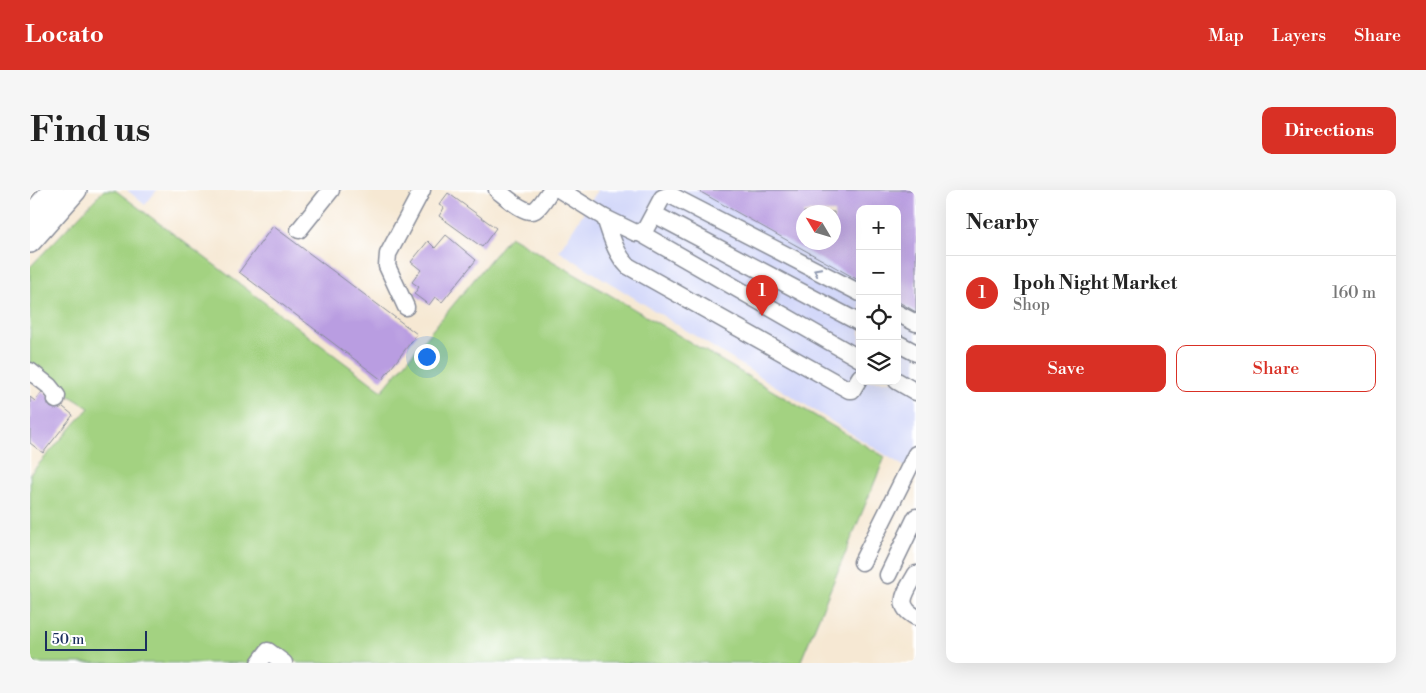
<!DOCTYPE html>
<meta charset="utf-8">
<style>
body{margin:0;font-family:"Libre Bodoni",serif;background:#f6f6f6;color:#222}
.controls{position:absolute;right:15px;top:15px;display:grid;overflow:hidden;border-radius:10px;box-shadow:0 5px 20px #0002}
.controls button{width:45px;height:45px;display:grid;place-items:center;padding:0;border:0;border-bottom:1px solid #e0e0e0;background:#fff;color:#222;font:25px sans-serif}
.compass{position:absolute;left:766px;top:15px;width:45px;height:45px;border-radius:50%;background:#fff;box-shadow:0 5px 20px #0002;rotate:308deg}
.scale{position:absolute;left:15px;bottom:12px;width:102px;box-sizing:border-box;padding-left:5px;border:2px solid #1b2f5e;border-top:0;font-size:14px;line-height:18px;white-space:nowrap;color:#1b2f5e;-webkit-text-stroke:4px #fff;paint-order:stroke}
.you{position:absolute;left:396px;top:166px;width:18px;height:18px;margin:-12px;border:4px solid #fff;border-radius:50%;background:#1a73e8;box-shadow:0 0 0 8px #1a73e833}
.badge{display:grid;place-items:center;width:32px;height:32px;border-radius:50%;background:#d93025;color:#fff;font-size:16px;font-weight:700}
.pin{position:absolute;translate:-50% -41px;filter:drop-shadow(0 1px 2px #0008)}
.pin::after{content:'';position:absolute;top:26px;width:18px;height:15px;background:inherit;clip-path:polygon(0 0,100% 0,50% 100%)}
.list{margin:0;padding:0;list-style:none}
h2{display:flex;justify-content:space-between;align-items:center;height:65px;margin:0;padding:0 20px;font-size:21px}
h2 small{font-size:16px;font-weight:400;color:#767676}
.list li{display:grid;grid-template-columns:32px 1fr auto;gap:15px;align-items:center;box-sizing:border-box;height:75px;padding:0 20px;border-top:1px solid #e0e0e0}
.list b{display:block;font-size:19px;white-space:nowrap}
.list p{margin:0;font-size:16px;white-space:nowrap;color:#767676}
.list em{font-size:16px;font-style:normal;color:#767676}
.actions{display:flex;gap:10px;padding:15px 20px}
.actions a{flex:1;padding:11px 0;border:1px solid #d93025;border-radius:10px;text-align:center;font-size:18px;color:#d93025}
.actions .main{background:#d93025;color:#fff}
.icon{flex:none;width:28px;height:28px;fill:none;stroke:currentColor;stroke-width:2;stroke-linecap:round;stroke-linejoin:round}
.map{position:relative;flex:none;width:886px;height:473px;overflow:hidden;border-radius:10px}
header{display:flex;align-items:center;gap:30px;box-sizing:border-box;height:70px;padding:0 25px;background:#d93025;color:#fff}
header strong{font-size:24px}
nav{display:flex;gap:28px;margin-inline-start:auto;font-size:18px}
.intro{display:flex;align-items:center;justify-content:space-between;box-sizing:border-box;height:120px;padding:0 30px}
h1{margin:0;font-size:35px}
.button{padding:12px 22px;border-radius:10px;background:#d93025;color:#fff;font-size:18px;font-weight:700}
main{display:flex;gap:30px;padding:0 30px}
aside{flex:1;background:#fff;border-radius:10px;box-shadow:0 5px 20px #0002}
.map>svg:first-child{display:block}
.built{fill:#d3d8f9;fill-rule:evenodd}
.green{fill:#a3d281;stroke:#5f8070}
.building{fill:#b99de1;fill-rule:evenodd}
.lines{fill:none;stroke-linecap:round;stroke-linejoin:round}
.minor-casing{stroke:#888c98;stroke-width:19}
.major-casing{stroke:#888c98;stroke-width:24}
.minor{stroke:#fff;stroke-width:16}
.major{stroke:#fff;stroke-width:21}
.oneway{stroke:#8d97ae}
</style>
<header>
<strong>Locato</strong>
<nav><a>Map</a><a>Layers</a><a>Share</a></nav>
</header>
<div class="intro"><h1>Find us</h1><a class="button">Directions</a></div>
<main>
<div class="map">
<svg width="886" height="473" viewBox="0 0 886 473">
<rect width="100%" height="100%" fill="#fff"/>
<filter id="ink" filterUnits="userSpaceOnUse"><feTurbulence type="fractalNoise" baseFrequency=".02" numOctaves="2"/><feDisplacementMap in="SourceGraphic" scale="10" xChannelSelector="R" yChannelSelector="G"/><feConvolveMatrix kernelMatrix="1 2 1 2 8 2 1 2 1" color-interpolation-filters="sRGB"/></filter>
<filter id="wash" filterUnits="userSpaceOnUse"><feTurbulence type="fractalNoise" baseFrequency=".0096" numOctaves="4" result="noise"/><feDisplacementMap in="SourceGraphic" scale="20" xChannelSelector="R" yChannelSelector="G"/><feGaussianBlur stdDeviation="1.12" result="paint"/><feColorMatrix in="noise" values="0 0 0 0 0 0 0 0 0 0 0 0 0 0 0 0 0 1.4 0 .05"/><feComposite in="paint" operator="in"/></filter>
<g filter="url(#wash)">
<rect width="100%" height="100%" fill="#f6e8d3"/>
<g class="built">
<path d="M97,0H127L115,15Z"/>
<path d="M568,0H886V284L529,61ZM830,19H867V191H830ZM774,22H804V52H774Z"/>
</g>
<path class="green" d="M74,0H85L352,201L480,46L855,267L770,473H268L241,453L225,473H0V284L59,218L0,181V77Z"/>
<g id="blocks">
<g class="building">
<path d="M667,0H886V122L867,111V19H830V91ZM774,22H804V52H774Z"/>
<path d="M418,3L466,38L452,57L409,26L414,18L409,15Z"/>
<path d="M243,36L387,144L352,190L209,82Z"/>
<path d="M416,45L446,70L412,112L405,107L399,115L384,104L389,97L382,92L391,80L381,72L398,51L405,58Z"/>
<path d="M13,201L43,225L13,263L0,253V207L5,211Z"/>
</g>
</g>
</g>
<g filter="url(#ink)">
<use href="#blocks" fill-opacity="0" stroke="#888c98" stroke-width="1"/>
<g class="lines">
<defs>
<g id="minor">
<path d="M467,0C475,6 496,26 505,20C512,15 516,6 521,0"/>
<path d="M530,0L575,28L606,43L613,41L616,38L632,8L640,5L644,7L830,103"/>
<path d="M624,24L830,133"/>
<path d="M575,28C581,45 585,63 598,76L819,200H822L824,197L830,187"/>
<path d="M269,40L301,0"/>
<path d="M610,43L830,169"/>
<path d="M376,117L357,76L358,64L392,0"/>
<path d="M867,123L886,133"/>
<path d="M867,153L886,163"/>
<path d="M0,181L19,196L27,206L26,210"/>
<path d="M867,191L886,202"/>
<path d="M832,372L886,264"/>
<path d="M886,384C877,401 863,415 886,427"/>
<path d="M858,385L886,327"/>
<path d="M229,473L238,461L254,473"/>
</g>
<g id="major">
<path d="M0,27L23,0"/>
<path d="M0,52L46,0"/>
</g>
</defs>
<use href="#minor" class="minor-casing"/>
<use href="#major" class="major-casing"/>
<use href="#minor" class="minor"/>
<use href="#major" class="major"/>
</g>
<defs><path id="oneway-chevron" d="M-2-3.5L2.5 0L-2 3.5" fill="none" stroke-width="1.6" stroke-linecap="round" stroke-linejoin="round" transform="scale(1.25)"/></defs>
<use class="oneway" href="#oneway-chevron" transform="translate(787 81) rotate(-152)"/>
</g>
</svg>
<div class="controls">
<button>+</button>
<button>−</button>
<button><svg class="icon" aria-label="locate" viewBox="0 0 24 24"><circle cx="12" cy="12" r="6"/><path d="M12 2v4M12 18v4M2 12h4M18 12h4"/></svg></button>
<button><svg class="icon" aria-label="layers" viewBox="0 0 24 24"><path d="M12 4l9 5-9 5-9-5zM3 14l9 5 9-5"/></svg></button>
</div>
<svg class="compass" viewBox="-18 -18 36 36"><path d="M0-13l5 13h-10z" fill="#e53935"/><path d="M0 13l5-13h-10z" fill="#767676"/></svg>
<div class="scale">50 m</div>
<div class="you"></div>
<div class="pin badge" style="left:732px;top:126px">1</div>
</div>
<aside>
<h2>Nearby<small></small></h2>
<ul class="list">
<li><span class="badge">1</span><div><b>Ipoh Night Market</b><p>Shop</p></div><em>160 m</em></li>
</ul>
<div class="actions"><a class="main">Save</a><a>Share</a></div>
</aside>
</main>
